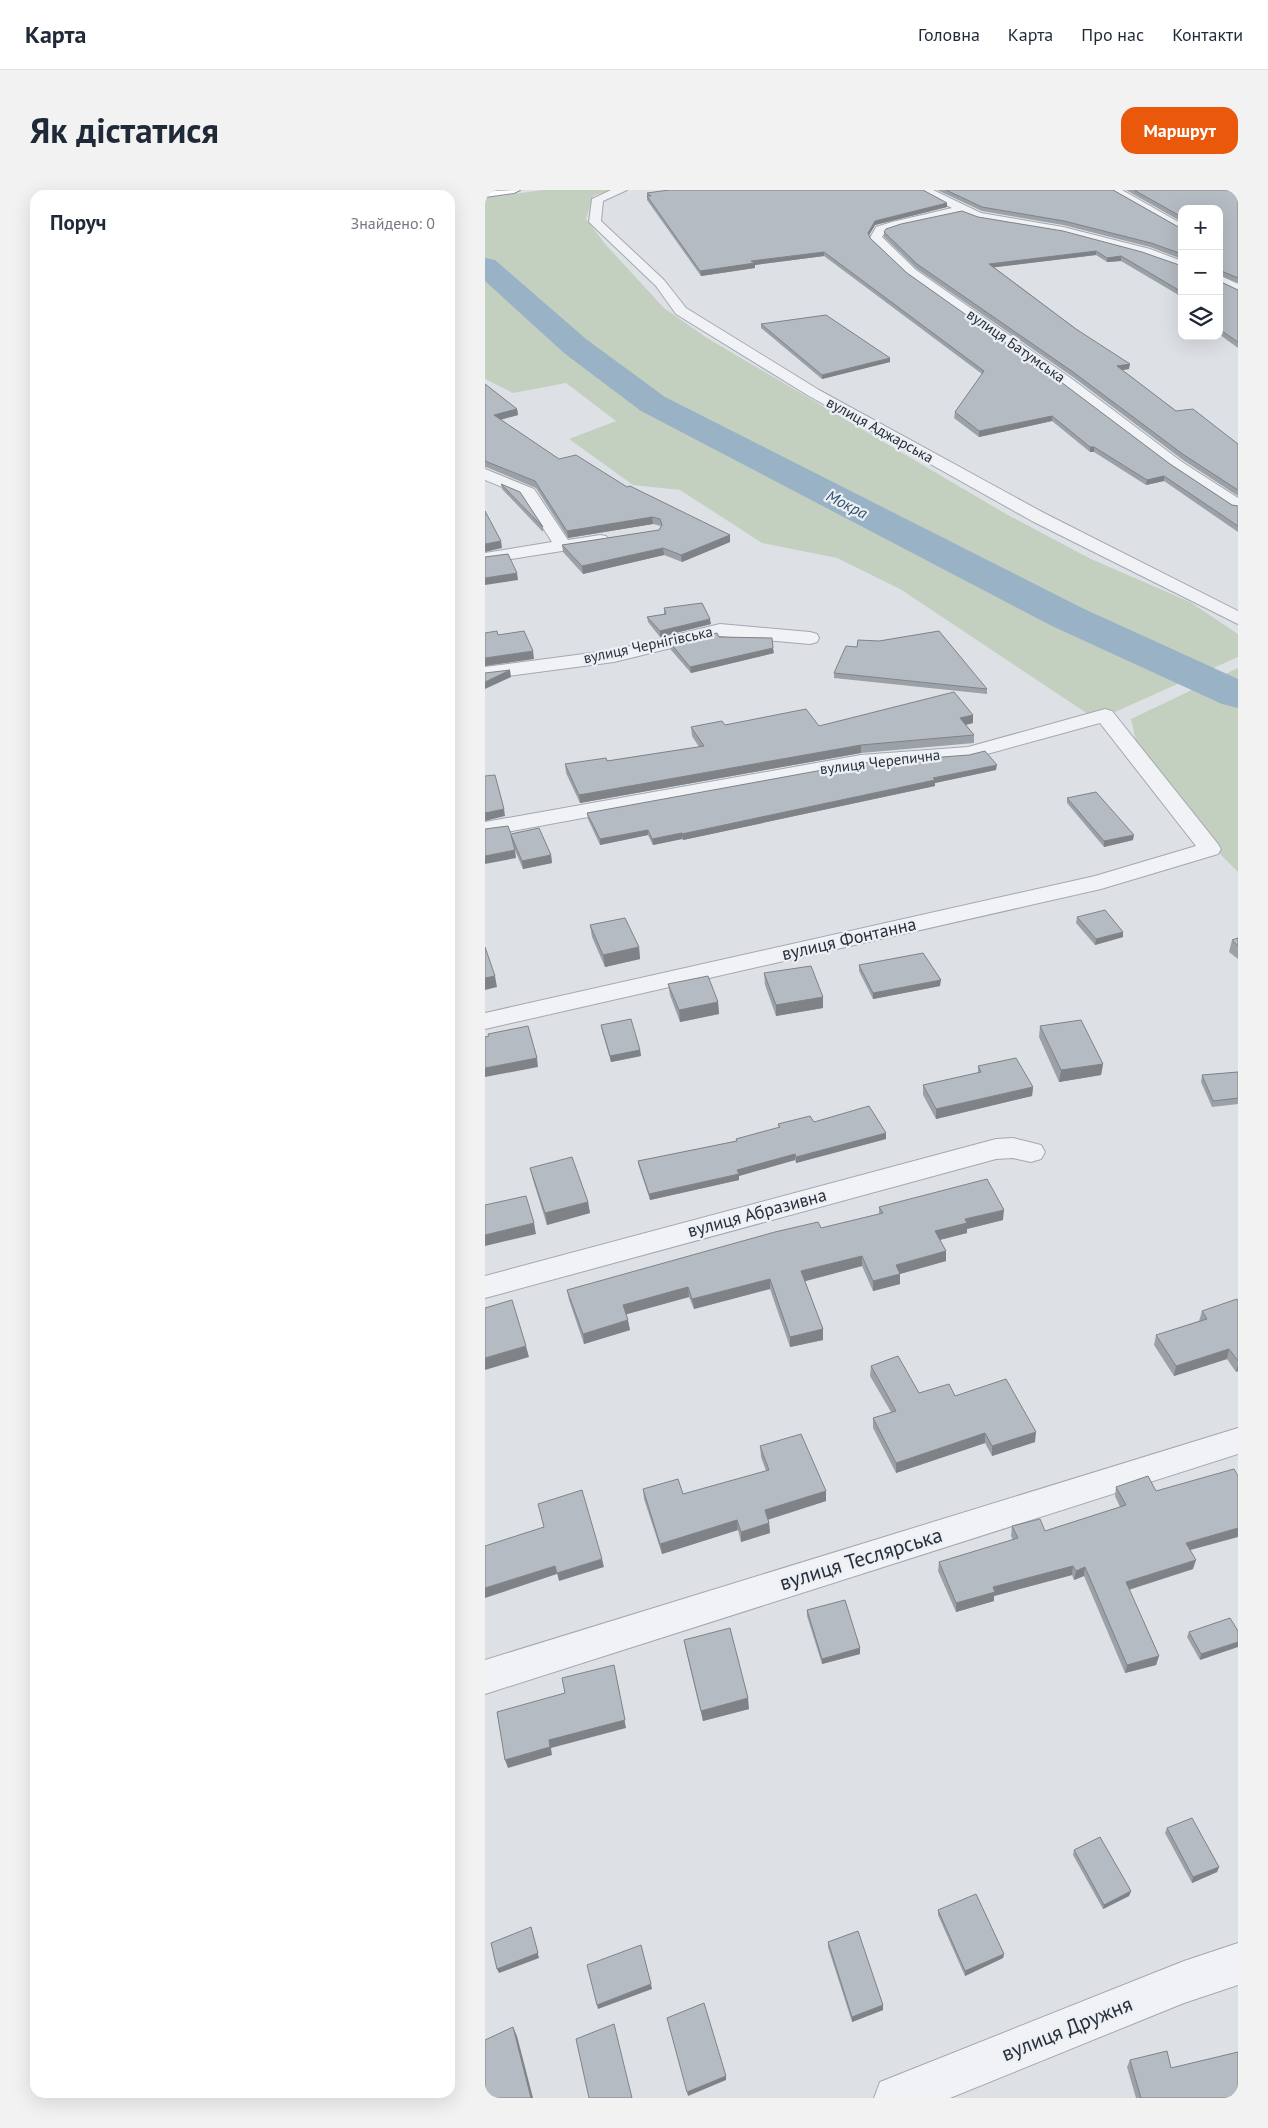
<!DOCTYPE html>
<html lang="uk">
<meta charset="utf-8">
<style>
body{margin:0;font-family:"PT Sans",sans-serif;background:#f2f2f3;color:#1f2937}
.controls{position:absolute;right:15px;top:15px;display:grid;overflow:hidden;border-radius:10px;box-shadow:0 5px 20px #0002}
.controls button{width:45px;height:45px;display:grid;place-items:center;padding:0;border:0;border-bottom:1px solid #e0e1e3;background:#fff;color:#1f2937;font:25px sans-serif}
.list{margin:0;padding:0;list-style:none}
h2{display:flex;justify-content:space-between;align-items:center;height:65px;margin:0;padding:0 20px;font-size:21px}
h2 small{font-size:16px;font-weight:400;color:#747a83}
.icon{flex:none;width:28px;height:28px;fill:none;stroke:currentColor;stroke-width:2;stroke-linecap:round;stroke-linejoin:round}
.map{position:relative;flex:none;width:753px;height:1908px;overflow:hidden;border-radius:15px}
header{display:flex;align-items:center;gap:30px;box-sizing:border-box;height:70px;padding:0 25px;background:#fff;border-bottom:1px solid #e0e1e3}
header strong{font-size:24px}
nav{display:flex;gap:28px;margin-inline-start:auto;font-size:18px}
.intro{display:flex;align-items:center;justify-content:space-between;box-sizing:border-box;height:120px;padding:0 30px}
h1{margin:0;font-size:35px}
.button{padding:12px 22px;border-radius:15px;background:#ea580c;color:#fff;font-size:18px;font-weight:700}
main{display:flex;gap:30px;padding:0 30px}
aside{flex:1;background:#fff;border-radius:15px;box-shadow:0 5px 20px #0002}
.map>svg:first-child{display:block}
.green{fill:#c4d0bf}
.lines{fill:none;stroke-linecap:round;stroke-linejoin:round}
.river{fill:#99b2c6;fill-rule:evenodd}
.street-casing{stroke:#a3a8b0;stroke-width:2}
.highway-casing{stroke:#85909d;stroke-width:2}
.street{fill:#f0f2f5;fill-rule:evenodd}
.highway{fill:#fff;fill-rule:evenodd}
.wall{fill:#9ca1a8}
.shaded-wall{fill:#7f8388}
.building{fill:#b5bbc3;stroke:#7f8388}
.labels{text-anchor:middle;stroke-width:4.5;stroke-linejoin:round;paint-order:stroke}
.far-street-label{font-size:15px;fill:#27303c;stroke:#ecf0f4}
.far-water-label{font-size:16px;font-style:italic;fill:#33526f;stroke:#ecf0f4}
.street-label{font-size:18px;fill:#27303c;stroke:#ecf0f4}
.near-street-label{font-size:21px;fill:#27303c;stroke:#ecf0f4}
</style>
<header>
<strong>Карта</strong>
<nav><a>Головна</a><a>Карта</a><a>Про нас</a><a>Контакти</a></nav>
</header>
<div class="intro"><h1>Як дістатися</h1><a class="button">Маршрут</a></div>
<main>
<aside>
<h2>Поруч<small>Знайдено: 0</small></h2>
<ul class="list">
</ul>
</aside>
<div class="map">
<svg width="753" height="1908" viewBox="0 0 753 1908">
<rect width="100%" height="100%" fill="#dde1e6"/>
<g class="green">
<path d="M58,0H126L108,6L101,29L121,55L179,118L222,148L521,324L606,369L705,412L753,444V467L612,530L415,399L352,368L277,353L195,300L148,295L84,249L131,231L81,193L28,203L0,189V8Z"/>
<path d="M753,478V682L698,627L653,560L646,529Z"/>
</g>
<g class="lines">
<path class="river" d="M0,68L10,70L101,149L180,207L597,418L753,489V518L737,514L567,436L156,221L79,163L0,91Z"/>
<defs>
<g id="street">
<path d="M126,0H142L118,11L116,31L179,90L201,118L334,200L559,323L753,421V434L547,331L324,206L191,124L171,96L104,32L107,9Z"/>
<path d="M433,0H448L496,23L578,37L665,59L697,71V79L657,65L578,44L493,29L477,23L415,37L400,42L397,47L431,80L587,189L697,272L753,308V320L747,319L685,278L577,195L423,86L387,51L385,48L391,37L407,32L467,18Z"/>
<path d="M623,0H637L697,34V42Z"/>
<path d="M734,85L753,94V103L734,94Z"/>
<path d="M0,279L49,299L83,350L115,345L121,346L124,350L121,354L115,355L0,373V363L67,352L37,305L0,290Z"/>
<path d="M235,434L325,442L332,444L334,448L332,452L325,454L235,446L129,472L0,489V477L129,460Z"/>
<path d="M620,519L627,521L733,654L736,659L733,664L616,699L0,839V823L610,686L711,656L615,533L484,569L376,577L0,646V632L376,565L483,557Z"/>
<path d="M528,948L556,955L560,962L556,969L546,972L528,968L511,969L0,1108V1086L511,949Z"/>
<path d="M753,1238V1264L0,1504V1470Z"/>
<path d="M753,1753V1795L699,1813L465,1908H389L395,1892L699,1771Z"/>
</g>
<path id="highway" d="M35,0L29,3L0,7V1Z"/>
</defs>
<use href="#street" class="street-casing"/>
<use href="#highway" class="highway-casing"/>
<use href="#street" class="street"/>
<use href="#highway" class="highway"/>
</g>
<g class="wall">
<path d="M452,0H628L697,39V69L665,57L578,35L497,21Z"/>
<path d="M641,0H753V93L734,85V19H697V32Z"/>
<path d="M162,3L462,13V17L390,35L384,45L385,48L422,83L685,274L747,315L753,316V342L679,291L661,295L609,262H605L567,231L494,247L469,228L470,222L497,184L339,66L270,75V78L216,86L162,10Z"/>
<path d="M493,27L697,76V107L636,71L622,72L611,65L509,77L644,179L637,180L691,221L753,254V306L698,270L588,187L432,79L399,47V42Z"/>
<path d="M734,91L753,100V158L734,144Z"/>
<path d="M276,134L405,172L337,189L276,138Z"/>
<path d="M0,194L32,219L33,225L16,230L74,269L142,297L245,345V352L197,372L179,365L98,384L78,362L77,355L174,340L176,336L168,334L83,348L51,298L1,277L0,278Z"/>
<path d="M16,294L58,337V342L17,299Z"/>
<path d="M179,418L226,434L175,447L163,432L162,427L179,424Z"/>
<path d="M234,447L289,463L206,483L186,460V454Z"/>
<path d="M349,483L502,499V504L349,488Z"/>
<path d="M488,525V533L481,535L489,545V553L376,563L95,613L81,583L80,574L122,571L214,557L207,546L206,537L240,535L334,536Z"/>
<path d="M511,580L450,593V596L198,650L197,649L168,655L163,645L115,655L103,629L102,623Z"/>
<path d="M582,608L648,650L619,657L582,613Z"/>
<path d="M26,644L66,665L67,673L38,679L29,658L31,668Z"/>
<path d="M592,727L638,747L610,755L591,733Z"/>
<path d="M105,735L154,757L155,769L120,777L107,747Z"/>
<path d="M753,748V769L744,762L747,750Z"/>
<path d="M374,775L455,796L388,809L374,781Z"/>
<path d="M279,783L338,807V818L291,826L280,795Z"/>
<path d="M183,794L233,812L234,824L195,832L185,805Z"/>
<path d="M116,835L155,860L156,866L126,872L117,841Z"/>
<path d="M555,836L618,874L616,885L574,892L554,847Z"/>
<path d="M493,876L548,897L547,906L451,929L438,905V895L493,883Z"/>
<path d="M753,882V914L727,917L716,892L717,885Z"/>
<path d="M329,932L401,949L311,973L310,970L254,986V990L165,1010L154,977L153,971L251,951V949L294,938L293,934Z"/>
<path d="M45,978L103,1012L105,1023L62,1035L48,990Z"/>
<path d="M394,1017L518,1030L482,1039V1043L455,1050L461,1061V1071L415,1084V1094L388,1101L377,1076L320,1091L338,1139V1150L305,1157L285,1099L209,1119L204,1107L141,1124L145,1140L99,1154L84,1110L82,1100L394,1024Z"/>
<path d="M753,1111V1181L751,1182L742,1169L689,1186L669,1155L671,1145L714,1131L717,1121Z"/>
<path d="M386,1176L434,1203L470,1206L550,1252L507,1266L500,1253L411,1283L388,1238V1228L406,1222L385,1186Z"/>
<path d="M275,1256L341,1301V1311L283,1330L284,1333L285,1343L256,1352L253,1340L177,1364L159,1309L158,1299L198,1304L281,1281L276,1267Z"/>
<path d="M631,1297L705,1360L708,1379L644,1400L674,1466L671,1475L640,1483L599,1386L589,1390L587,1385L509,1406V1411L471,1422L453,1381L454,1372L528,1350L526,1346L527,1336L560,1341L635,1317L630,1306Z"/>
<path d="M322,1420L375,1464L337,1474L322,1426Z"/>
<path d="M745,1428L715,1470L702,1447L704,1442Z"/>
<path d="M199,1450L264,1519L218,1531L201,1461Z"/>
<path d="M682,1638L734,1677L732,1682L707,1693L680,1643Z"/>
<path d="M589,1660L646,1701L644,1706L618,1719L588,1665Z"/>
<path d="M453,1720L519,1764L518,1768L480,1786L453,1725Z"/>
<path d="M343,1752L398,1820L367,1832L343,1757Z"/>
<path d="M645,1870L686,1878L753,1908H651L642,1877Z"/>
</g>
<g class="shaded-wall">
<path d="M462,13V17L390,35L383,47V43L390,31Z"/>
<path d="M611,61V65L504,78V74Z"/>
<path d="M339,62V66L270,75V78L216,86L215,81L266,71Z"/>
<path d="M636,66V71L622,72V68Z"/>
<path d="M405,168V172L337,189V185Z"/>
<path d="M645,174L644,179L631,181L632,176Z"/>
<path d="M32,219L33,225L9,231V225Z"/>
<path d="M567,226V231L494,247V241Z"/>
<rect x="605" y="257" width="4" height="5"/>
<path d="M679,286V291L661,295L662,290Z"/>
<path d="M167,327L168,334L83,348L82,341Z"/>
<path d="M245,345V352L197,372L196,365Z"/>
<path d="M16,351L17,358L0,362V354Z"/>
<path d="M178,358L179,365L98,384L97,376Z"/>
<path d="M32,383L33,390L0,395V388Z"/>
<path d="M225,429L226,434L175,447V441Z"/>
<path d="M288,458L289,463L206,483L205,477Z"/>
<path d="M48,461L49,469L0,476V468Z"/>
<path d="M25,480L26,487L0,499V492Z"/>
<path d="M488,525V533L475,536V528Z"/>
<path d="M376,555V563L95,613L94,605Z"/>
<path d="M512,575L511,580L450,593V596L198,650L197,644L448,588Z"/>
<path d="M19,619L20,626L0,631V623Z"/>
<path d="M163,640V645L115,655V649Z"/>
<path d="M197,643V649L168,655L167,649Z"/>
<path d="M649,645L648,650L619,657V651Z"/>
<path d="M30,660L31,668L0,674V666Z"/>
<path d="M66,665L67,673L38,679L37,671Z"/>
<path d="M638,742V747L610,755L611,749Z"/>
<path d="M154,757L155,769L120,777L118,765Z"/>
<path d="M10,786L12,797L0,800V788Z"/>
<path d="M456,790L455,796L388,809V803Z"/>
<path d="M338,807V818L291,826V815Z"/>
<path d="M233,812L234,824L195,832L194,820Z"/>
<path d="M155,860L156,866L126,872L125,866Z"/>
<path d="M52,868L53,877L0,887V878Z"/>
<path d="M618,874L616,885L574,892L576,880Z"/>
<path d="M548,897L547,906L451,929V919Z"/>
<path d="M401,943V949L311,973V967Z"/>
<path d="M310,964V970L254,986V990L165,1010L164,1004Z"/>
<path d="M103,1012L105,1023L62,1035L60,1023Z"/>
<path d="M519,1020L518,1030L482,1039V1043L450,1051V1041L480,1029Z"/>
<path d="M49,1033L51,1044L0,1056V1045Z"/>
<path d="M461,1061V1071L411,1085V1075Z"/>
<path d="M377,1066V1076L317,1092L316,1081Z"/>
<path d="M415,1084V1094L388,1101V1091Z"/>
<path d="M285,1089V1099L209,1119L207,1109Z"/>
<path d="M203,1097L204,1107L139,1125L138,1115Z"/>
<path d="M143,1130L145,1140L99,1154L98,1144Z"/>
<path d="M338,1139V1150L305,1157V1147Z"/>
<path d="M41,1156L44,1167L0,1180V1168Z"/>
<path d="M744,1159L742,1169L689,1186L691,1176Z"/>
<path d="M753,1174V1181L751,1182Z"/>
<path d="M551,1242L550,1252L507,1266V1256Z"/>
<path d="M500,1243V1253L411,1283V1273Z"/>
<path d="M341,1301V1311L281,1330L280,1320Z"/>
<path d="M252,1330L253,1340L177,1364L175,1354Z"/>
<path d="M284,1333L285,1343L256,1352V1342Z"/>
<path d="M753,1338V1347L698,1362L701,1353Z"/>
<path d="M117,1369L119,1377L74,1391L72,1383Z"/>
<path d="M711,1370L708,1379L639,1401L641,1392Z"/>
<path d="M70,1376L72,1384L0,1408V1398Z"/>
<path d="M588,1376L587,1385L509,1406V1411L471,1422V1413L508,1397Z"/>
<path d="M600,1377L599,1386L589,1390L591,1381Z"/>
<path d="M753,1452V1457L715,1470L716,1464Z"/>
<path d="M375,1458V1464L337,1474V1469Z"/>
<path d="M674,1466L671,1475L640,1483L642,1475Z"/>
<path d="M129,1475L141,1538L66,1558L67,1565L23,1578L20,1570Z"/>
<path d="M263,1508L264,1519L218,1531L216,1521Z"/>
<path d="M734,1677L732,1682L707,1693L708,1687Z"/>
<path d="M646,1701L644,1706L618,1719L619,1715Z"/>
<path d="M46,1737L54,1768L14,1783L12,1779Z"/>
<path d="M519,1764L518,1768L480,1786V1781Z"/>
<path d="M166,1794L167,1799L113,1819L112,1815Z"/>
<path d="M398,1815V1820L367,1832V1827Z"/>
<path d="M28,1837L32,1846L48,1908H46Z"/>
<path d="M241,1886V1890L203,1906L202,1902Z"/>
</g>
<g class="building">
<path d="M184,0H438L462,13L390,31L383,43L385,48L422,83L576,192L685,274L747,315L753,316V336L679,286L662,290L609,257H605L567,226L494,241L470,222L499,181L339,62L266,71L270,73L215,81L162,6H166L162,3Z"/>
<path d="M461,0H628L697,39V64L666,53L579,31L497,17Z"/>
<path d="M649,0H753V88L734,80V19H697V27Z"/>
<path d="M477,21L493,27L578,41L657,62L697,76V102L636,66L622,68L611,61L504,74L591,139L645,174L632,176L691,221L708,219L753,254V300L699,265L588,182L432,74L399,42L401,39L416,34Z"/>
<path d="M734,91L753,100V152L734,139Z"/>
<path d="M341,125L405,168L337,185L276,134Z"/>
<path d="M0,194L32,219L9,225L74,269L91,265L142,297L145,296L245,345L196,365L178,358L97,376L77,355L174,340L177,335L175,329L167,327L82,341L50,291L0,271Z"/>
<path d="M16,294L35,302L58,337Z"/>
<path d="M0,321L16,351L0,354Z"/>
<path d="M23,364L32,383L0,388V367Z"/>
<path d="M217,413L225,429L175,441L162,427L181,424L179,418Z"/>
<path d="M12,441L13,445L39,441L48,461L0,468V443Z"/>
<path d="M454,441L502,499L349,483L361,456L372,457L373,450L394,451Z"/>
<path d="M232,443L234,447L287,448L288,458L205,477L186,454Z"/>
<path d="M25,480L0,492V483Z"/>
<path d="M469,502L488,525L475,528L489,545L376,555L94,605L80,574L121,568L122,571L219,556L206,537L237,531L240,535L321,519L334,536Z"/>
<path d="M500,561L512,575L448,588L450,590L197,644V643L167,649L163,640L115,649L102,623L376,573L484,565Z"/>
<path d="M10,585L19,619L0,623V586Z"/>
<path d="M611,602L649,645L619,651L582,608Z"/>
<path d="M23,636L26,644L54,638L66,665L37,671L26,645L30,660L0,666V639Z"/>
<path d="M620,720L638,742L611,749L592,727Z"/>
<path d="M140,728L154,757L118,765L105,735Z"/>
<path d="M753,748V756L747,750Z"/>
<path d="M0,757L10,786L0,788Z"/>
<path d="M438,763L456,790L388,803L374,775Z"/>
<path d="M326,776L338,807L291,815L279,783Z"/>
<path d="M223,786L233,812L194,820L183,794Z"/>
<path d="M146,829L155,860L125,866L116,835Z"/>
<path d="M596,830L618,874L576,880L555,836Z"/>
<path d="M43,836L52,868L0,878V847L4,846L3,844Z"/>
<path d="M531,868L548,897L451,919L438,895L496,882L493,876Z"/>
<path d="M753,882V908L728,911L717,885Z"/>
<path d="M384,916L401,943L311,967L310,964L252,980L254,984L164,1004L153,971L252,951L251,949L295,937L293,934L325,926L329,932Z"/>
<path d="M87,967L103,1012L60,1023L45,978Z"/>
<path d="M502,989L519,1020L480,1029L482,1033L450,1041L461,1061L411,1075L415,1084L388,1091L377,1066L316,1081L338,1139L305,1147L285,1089L207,1109L203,1097L138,1115L143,1130L98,1144L82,1100L290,1042L333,1032L336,1038L398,1023L394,1017Z"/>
<path d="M41,1006L49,1033L0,1045V1015Z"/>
<path d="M752,1109L753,1111V1171L744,1159L691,1176L671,1145L722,1129L717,1121Z"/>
<path d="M27,1110L41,1156L0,1168V1118Z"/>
<path d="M413,1166L434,1203L464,1194L470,1206L521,1189L551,1242L507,1256L500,1243L411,1273L388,1228L411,1221L386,1176Z"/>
<path d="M316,1244L341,1301L280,1320L284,1333L256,1342L252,1330L175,1354L158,1299L193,1289L198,1304L284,1280L275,1256Z"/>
<path d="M749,1279L753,1286V1338L701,1353L711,1370L641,1392L674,1466L642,1475L600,1377L591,1381L588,1376L508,1397L510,1402L471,1413L454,1372L533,1348L527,1336L555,1329L560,1341L641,1315L631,1297L663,1286L671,1301Z"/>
<path d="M97,1300L117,1369L72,1383L70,1376L0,1398V1356L59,1337L53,1314Z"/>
<path d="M360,1410L375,1458L337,1469L322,1420Z"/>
<path d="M745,1428L753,1441V1452L716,1464L704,1442Z"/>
<path d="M245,1438L263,1508L216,1521L199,1450Z"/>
<path d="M129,1475L140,1530L64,1550L65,1557L20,1570L12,1522L80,1503L77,1488Z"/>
<path d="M707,1628L734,1677L708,1687L682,1638Z"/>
<path d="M615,1647L646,1701L619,1715L589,1660Z"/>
<path d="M491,1704L519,1764L480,1781L453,1720Z"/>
<path d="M46,1737L53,1763L12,1779L6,1753Z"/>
<path d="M373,1741L398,1815L367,1827L343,1752Z"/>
<path d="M156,1755L166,1794L112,1815L102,1775Z"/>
<path d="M219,1813L241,1886L202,1902L182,1828Z"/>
<path d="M129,1834L147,1908H104L91,1849Z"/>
<path d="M28,1837L46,1908H0V1850Z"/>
<path d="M682,1861L686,1878L753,1862V1908H656L645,1870Z"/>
</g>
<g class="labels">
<g class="far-street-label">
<text transform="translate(531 156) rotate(35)" y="5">вулиця Батумська</text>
<text transform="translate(395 240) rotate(29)" y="5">вулиця Аджарська</text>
<text transform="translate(163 455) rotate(-12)" y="5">вулиця Чернігівська</text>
<text transform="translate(395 572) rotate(-7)" y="5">вулиця Черепична</text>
</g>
<g class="far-water-label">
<text transform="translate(362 314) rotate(27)" y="6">Мокра</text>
</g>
<g class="street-label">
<text transform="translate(364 749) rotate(-13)" y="6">вулиця Фонтанна</text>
<text transform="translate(272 1023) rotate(-15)" y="6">вулиця Абразивна</text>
</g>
<g class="near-street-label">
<text transform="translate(376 1369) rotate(-17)" y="7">вулиця Теслярська</text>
<text transform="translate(582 1839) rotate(-22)" y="7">вулиця Дружня</text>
</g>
</g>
</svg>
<div class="controls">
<button>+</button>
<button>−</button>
<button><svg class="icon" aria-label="layers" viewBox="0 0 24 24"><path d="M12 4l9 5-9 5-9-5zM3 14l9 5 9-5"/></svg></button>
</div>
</div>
</main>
